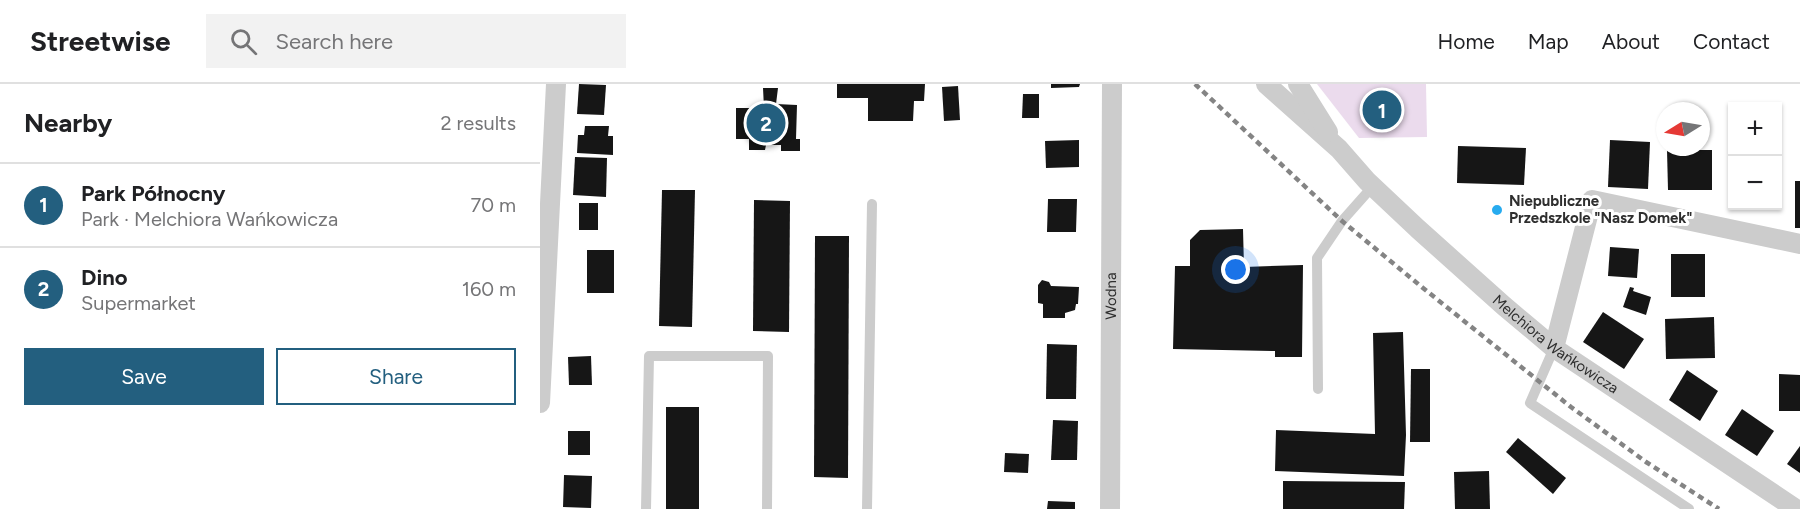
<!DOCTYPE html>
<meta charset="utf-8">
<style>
body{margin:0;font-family:Figtree,sans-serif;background:#f2f2f2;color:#202124}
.controls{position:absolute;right:18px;top:18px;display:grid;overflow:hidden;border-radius:0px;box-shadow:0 2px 4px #0004}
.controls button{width:54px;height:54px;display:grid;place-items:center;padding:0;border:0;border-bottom:2px solid #e0e0e0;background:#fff;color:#202124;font:30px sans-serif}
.compass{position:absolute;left:1116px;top:18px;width:54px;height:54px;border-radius:50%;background:#fff;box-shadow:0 2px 4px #0004;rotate:259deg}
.you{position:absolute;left:696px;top:186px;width:21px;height:21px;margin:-15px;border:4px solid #fff;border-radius:50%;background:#1a73e8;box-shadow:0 0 0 9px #1a73e833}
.badge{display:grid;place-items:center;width:39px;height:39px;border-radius:50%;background:#235f7f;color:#fff;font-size:20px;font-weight:700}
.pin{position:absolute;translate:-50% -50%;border:3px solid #fff;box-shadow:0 2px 6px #0006}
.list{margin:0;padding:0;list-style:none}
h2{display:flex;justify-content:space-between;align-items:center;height:78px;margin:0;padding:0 24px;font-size:26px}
h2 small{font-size:20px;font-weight:400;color:#757577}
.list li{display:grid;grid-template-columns:39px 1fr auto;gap:18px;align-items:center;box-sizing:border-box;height:84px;padding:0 24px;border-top:2px solid #e0e0e0}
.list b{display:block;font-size:22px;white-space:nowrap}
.list p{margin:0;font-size:20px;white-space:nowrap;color:#757577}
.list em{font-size:20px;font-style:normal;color:#757577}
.actions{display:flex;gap:12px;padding:18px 24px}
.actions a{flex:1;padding:14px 0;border:2px solid #235f7f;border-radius:0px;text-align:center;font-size:21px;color:#235f7f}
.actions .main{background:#235f7f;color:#fff}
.icon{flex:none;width:33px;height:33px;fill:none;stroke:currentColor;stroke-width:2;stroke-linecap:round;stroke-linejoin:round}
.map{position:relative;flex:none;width:1260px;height:425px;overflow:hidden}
header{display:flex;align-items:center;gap:36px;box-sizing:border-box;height:84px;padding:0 30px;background:#fff;border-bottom:2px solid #e0e0e0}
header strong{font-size:28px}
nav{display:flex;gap:33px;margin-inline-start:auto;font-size:21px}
.search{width:420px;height:54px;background:#f2f2f2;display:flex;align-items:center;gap:15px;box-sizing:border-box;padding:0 21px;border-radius:0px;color:#757577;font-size:22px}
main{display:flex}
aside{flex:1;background:#fff}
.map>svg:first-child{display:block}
.green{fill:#ebdbed}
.building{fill:#161616}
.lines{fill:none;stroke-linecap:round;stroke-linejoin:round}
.service{stroke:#ccc;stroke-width:10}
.minor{stroke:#ccc;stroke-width:20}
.rail{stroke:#848484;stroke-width:4.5;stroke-dasharray:6 4.5;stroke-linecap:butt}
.poi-dot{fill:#27abef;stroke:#fff;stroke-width:2}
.labels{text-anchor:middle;stroke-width:6;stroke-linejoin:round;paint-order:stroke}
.poi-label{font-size:15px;font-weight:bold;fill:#2f2f2f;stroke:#fff;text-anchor:start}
.street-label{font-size:15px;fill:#2f2f2f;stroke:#fff}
</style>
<header>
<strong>Streetwise</strong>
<div class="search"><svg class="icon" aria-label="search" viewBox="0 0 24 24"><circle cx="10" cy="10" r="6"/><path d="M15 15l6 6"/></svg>Search here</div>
<nav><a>Home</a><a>Map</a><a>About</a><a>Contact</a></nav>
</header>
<main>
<aside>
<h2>Nearby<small>2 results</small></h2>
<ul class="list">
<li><span class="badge">1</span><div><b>Park Północny</b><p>Park · Melchiora Wańkowicza</p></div><em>70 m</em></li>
<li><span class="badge">2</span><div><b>Dino</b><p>Supermarket</p></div><em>160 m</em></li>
</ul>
<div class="actions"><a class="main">Save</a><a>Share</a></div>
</aside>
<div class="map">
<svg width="1260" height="425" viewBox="0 0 1260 425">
<rect width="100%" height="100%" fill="#fff"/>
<path class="green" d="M777,0H886L887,53L819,54Z"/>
<g class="building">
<path d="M39,0L66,1L64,31L37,30Z"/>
<path d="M297,0H385L384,17H374L373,37H328V14H297Z"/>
<path d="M511,0H540L539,3L511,4Z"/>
<path d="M418,2L420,36L404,37L402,3Z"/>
<path d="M223,4H238L236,20L257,21L256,55H260V67H241V61H226L225,66H209V55H196V24H224Z"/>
<path d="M483,10H499V34H482Z"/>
<path d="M45,42H69L68,52H73V71L37,69L38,51H44Z"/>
<path d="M539,56V83L506,84L505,57Z"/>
<path d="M1070,56L1110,58L1108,105L1068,103Z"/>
<path d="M918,62L986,64L984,101L917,99Z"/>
<path d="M1127,66H1172V106H1128Z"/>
<path d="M35,73L67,74L66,113L33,111Z"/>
<rect x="1255" y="97" width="5" height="47"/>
<path d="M122,106H155L152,243L119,242Z"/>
<path d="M508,115H537L536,148H507Z"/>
<path d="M214,116L250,117L249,248L213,247Z"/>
<rect x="39" y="119" width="19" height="27"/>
<path d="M703,145L704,183L763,181L762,273H735V267L633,265L635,182H650V156L660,146Z"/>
<path d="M275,152H309L308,394L274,393Z"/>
<path d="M1070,163L1099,165L1097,194L1068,192Z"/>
<rect x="47" y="166" width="27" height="43"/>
<rect x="1131" y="170" width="34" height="43"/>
<path d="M502,196L509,198L511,202L539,203L538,220H536L535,226L525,229V234H503V220L498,219V201Z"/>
<path d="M1090,203L1094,204L1093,207L1111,213L1106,231L1083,223Z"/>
<path d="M1063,228L1104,255L1084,285L1043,258Z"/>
<path d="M1174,233L1175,274L1126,275L1125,235Z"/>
<path d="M863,248L866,351L864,392L735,387L736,346L835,350L833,249Z"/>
<path d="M507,260L537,261L536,315H506Z"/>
<path d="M51,272L52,301H29L28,273Z"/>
<path d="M871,285H890V358H870Z"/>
<path d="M1147,286L1178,307L1160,337L1129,316Z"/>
<path d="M1239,290L1260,291V327H1239Z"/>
<rect x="126" y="323" width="33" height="102"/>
<path d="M1202,325L1234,347L1217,372L1185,351Z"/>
<path d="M513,336L538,337L537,376H511Z"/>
<rect x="28" y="347" width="22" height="24"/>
<path d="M978,354L1026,394L1013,410L966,368Z"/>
<path d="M1260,362V389L1247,380Z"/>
<path d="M465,369L489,370L488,389L464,388Z"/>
<path d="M949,387L950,425H915L914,388Z"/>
<path d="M24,391L52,392L51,424L23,423Z"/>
<path d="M743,397L865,398L864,425H743Z"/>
<path d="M508,417L535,418V425H507Z"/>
</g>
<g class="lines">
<g class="service">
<path d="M1014,264L990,319L1149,425"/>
<path d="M778,305L777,174L802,137L833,102"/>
<path d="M106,425L109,272H228L227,425"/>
<path d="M327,425L332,120"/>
</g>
<g class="minor">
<path id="s1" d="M726,0L799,65L827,97L878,145L964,222L1014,264L1256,425"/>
<path d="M758,0L788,48"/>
<path d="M1014,264L1052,116L1260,160"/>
<path d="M0,319L16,0"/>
<path id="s2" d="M570,425L572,0"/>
</g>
<path class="rail" d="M655,0L802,137L883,204L1031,323L1106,378L1179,425"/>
</g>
<circle class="poi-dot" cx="957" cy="126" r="6"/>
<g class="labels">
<g class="poi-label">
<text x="969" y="122">Niepubliczne<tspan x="969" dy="17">Przedszkole "Nasz Domek"</tspan></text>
</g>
<g class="street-label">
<text dy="5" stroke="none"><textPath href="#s2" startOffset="213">Wodna</textPath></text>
<text dy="5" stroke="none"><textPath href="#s1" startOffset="390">Melchiora Wańkowicza</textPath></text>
</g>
</g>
</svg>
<div class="controls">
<button>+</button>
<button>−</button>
</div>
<svg class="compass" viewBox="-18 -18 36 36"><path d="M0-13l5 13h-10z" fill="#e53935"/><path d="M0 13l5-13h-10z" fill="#757577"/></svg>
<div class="you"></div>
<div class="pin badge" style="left:842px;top:26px">1</div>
<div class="pin badge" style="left:226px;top:39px">2</div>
</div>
</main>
